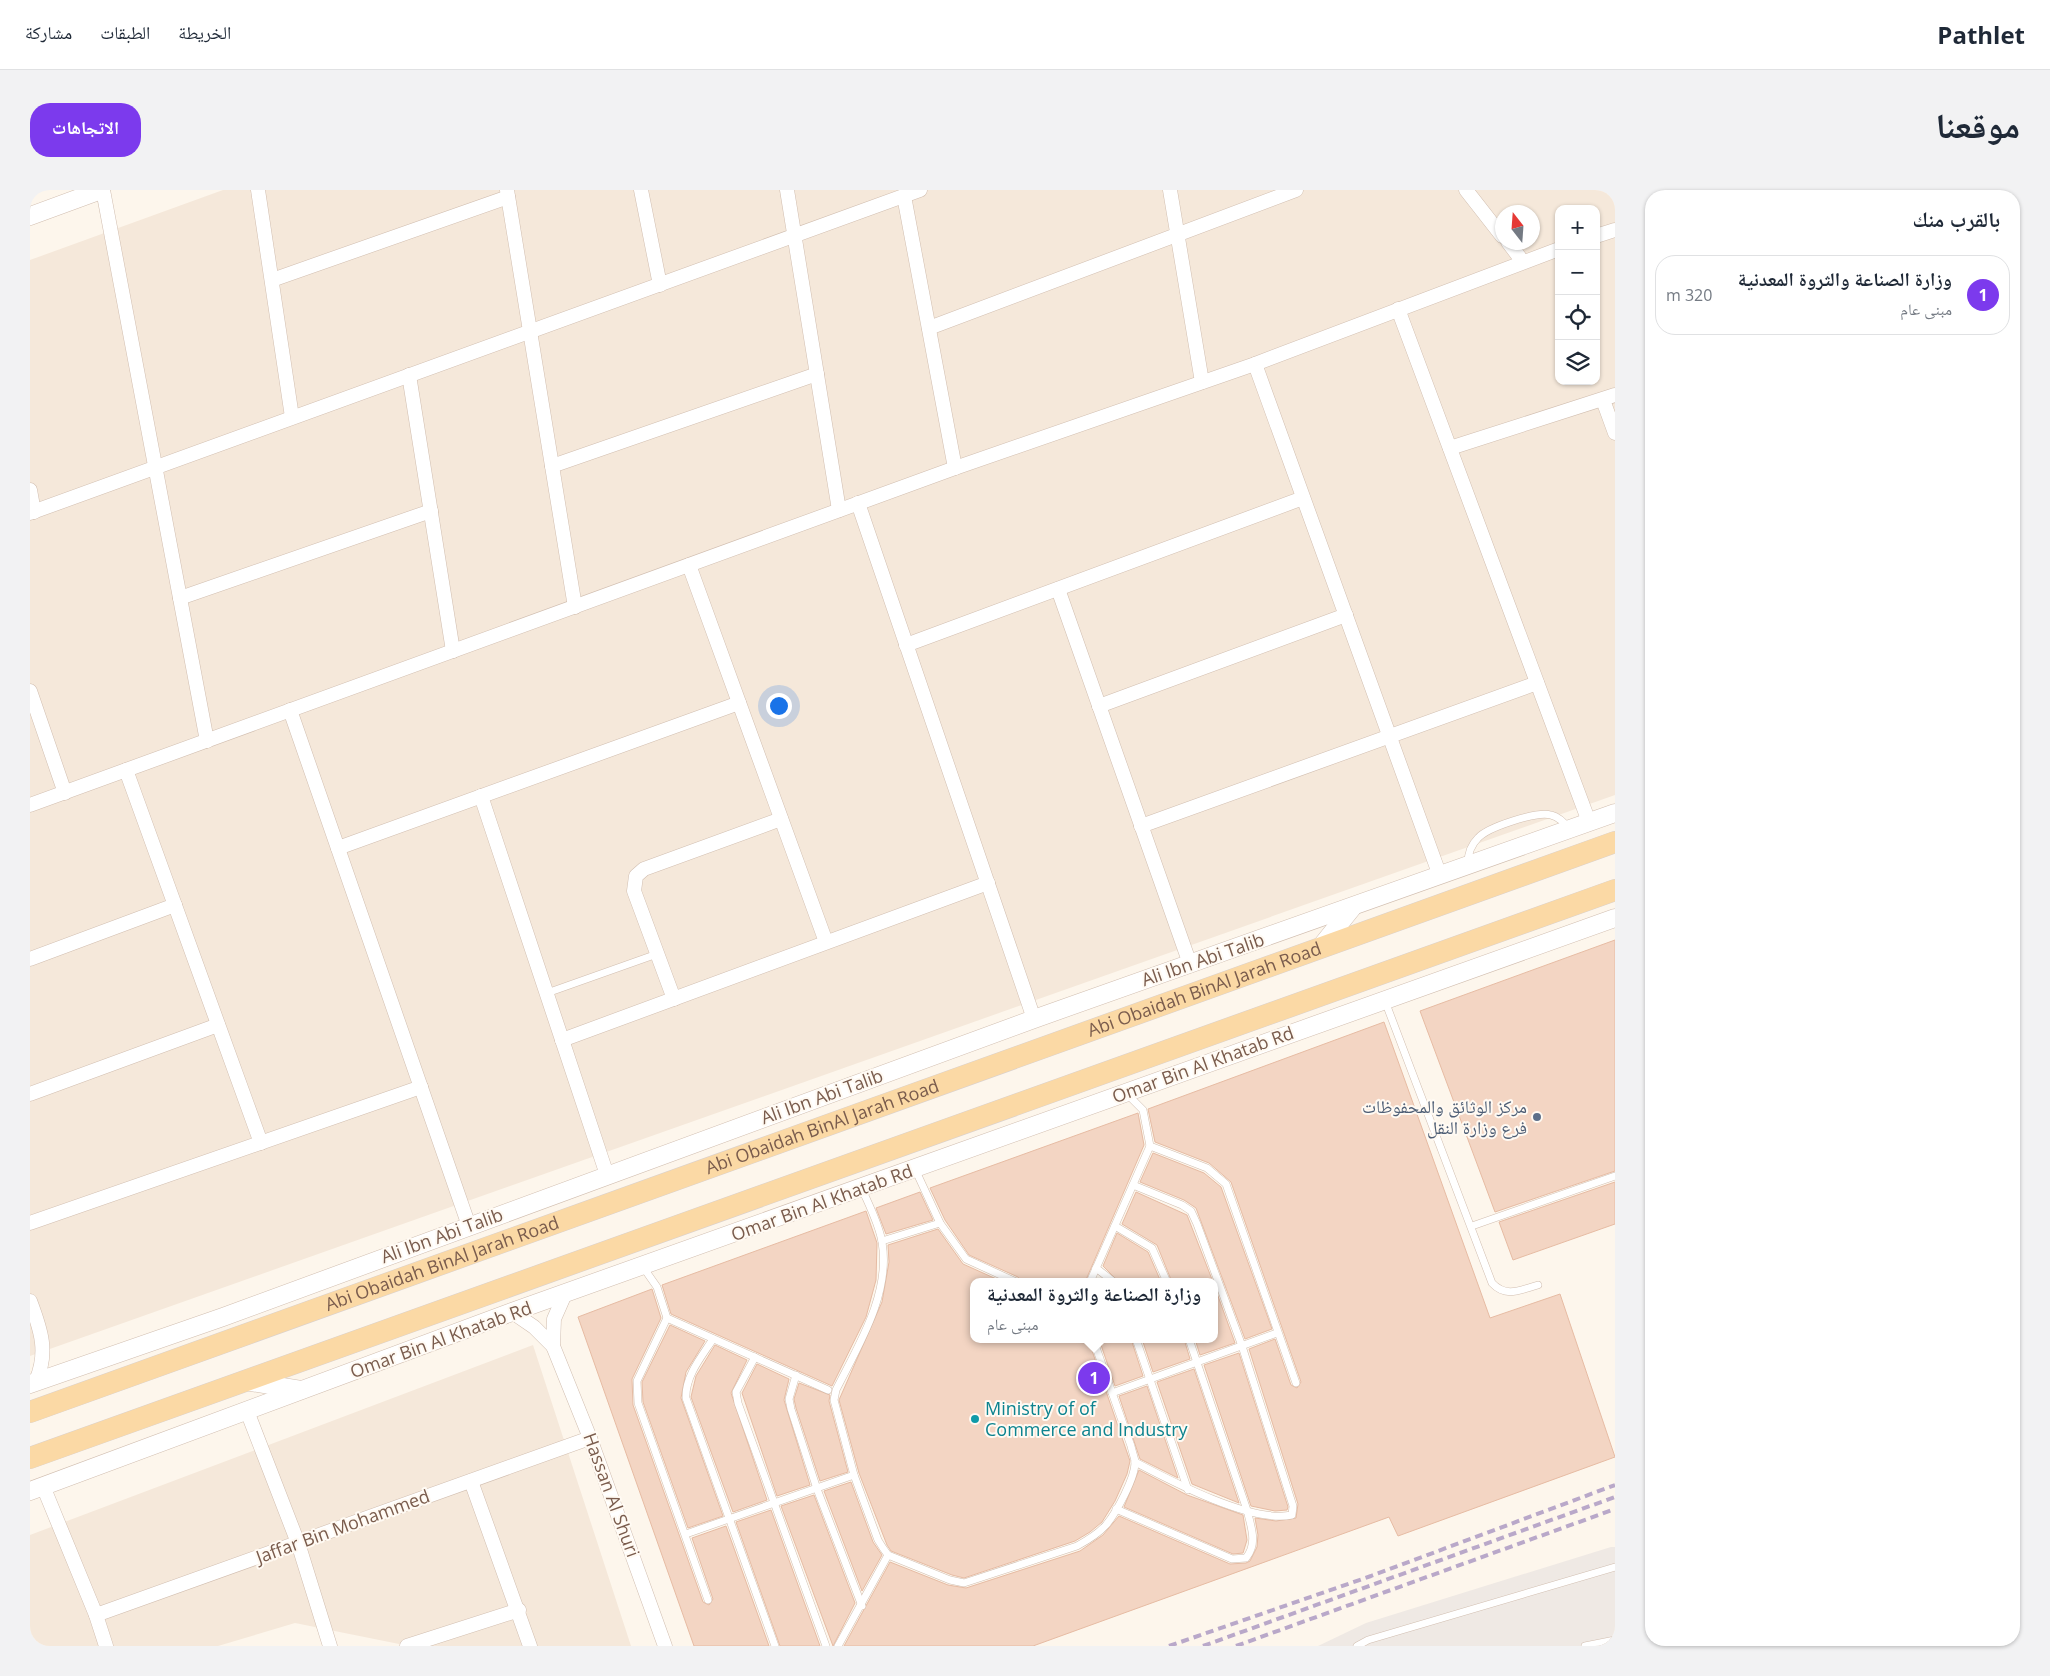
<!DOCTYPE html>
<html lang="ar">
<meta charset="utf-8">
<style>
body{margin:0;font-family:"Open Sans","Noto Naskh Arabic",sans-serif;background:#f2f2f3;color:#1f2937;direction:rtl}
.controls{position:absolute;right:15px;top:15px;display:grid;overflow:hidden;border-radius:10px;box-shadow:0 1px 4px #0004}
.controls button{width:45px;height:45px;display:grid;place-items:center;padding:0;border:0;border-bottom:1px solid #e0e1e3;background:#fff;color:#1f2937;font:25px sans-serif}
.compass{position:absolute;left:1465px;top:15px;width:45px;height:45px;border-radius:50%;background:#fff;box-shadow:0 1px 4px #0004;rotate:343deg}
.you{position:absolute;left:748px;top:515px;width:18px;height:18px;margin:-12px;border:4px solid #fff;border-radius:50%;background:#1a73e8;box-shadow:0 0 0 8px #1a73e833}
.badge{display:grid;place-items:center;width:32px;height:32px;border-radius:50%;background:#7c3aed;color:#fff;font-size:16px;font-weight:700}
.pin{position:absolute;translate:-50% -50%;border:2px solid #fff;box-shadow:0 1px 5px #0006}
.popup{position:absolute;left:940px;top:1088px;width:248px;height:65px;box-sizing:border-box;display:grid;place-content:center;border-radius:10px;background:#fff;filter:drop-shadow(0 1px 4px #0005);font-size:16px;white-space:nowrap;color:#747a83}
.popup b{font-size:19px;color:#1f2937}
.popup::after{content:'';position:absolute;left:50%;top:100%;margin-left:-10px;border:10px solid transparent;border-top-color:#fff}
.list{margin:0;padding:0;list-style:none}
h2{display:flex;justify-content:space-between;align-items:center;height:65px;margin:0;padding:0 20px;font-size:21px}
h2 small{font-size:16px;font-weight:400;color:#747a83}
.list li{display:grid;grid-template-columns:32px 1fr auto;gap:15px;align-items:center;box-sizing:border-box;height:80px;margin:0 10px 10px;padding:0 10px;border:1px solid #e0e1e3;border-radius:20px}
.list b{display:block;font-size:19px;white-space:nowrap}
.list p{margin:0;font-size:16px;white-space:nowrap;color:#747a83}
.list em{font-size:16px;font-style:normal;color:#747a83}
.icon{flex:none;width:28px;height:28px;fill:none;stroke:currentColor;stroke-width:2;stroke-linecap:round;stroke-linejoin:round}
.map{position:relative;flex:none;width:1585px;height:1456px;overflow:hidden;direction:ltr;border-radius:20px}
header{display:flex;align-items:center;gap:30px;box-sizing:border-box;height:70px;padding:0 25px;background:#fff;border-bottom:1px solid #e0e1e3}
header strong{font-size:24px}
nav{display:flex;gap:28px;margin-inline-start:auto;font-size:18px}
.intro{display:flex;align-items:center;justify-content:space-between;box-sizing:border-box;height:120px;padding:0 30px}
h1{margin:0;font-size:35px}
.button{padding:12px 22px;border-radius:20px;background:#7c3aed;color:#fff;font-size:18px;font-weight:700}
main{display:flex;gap:30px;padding:0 30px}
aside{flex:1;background:#fff;border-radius:20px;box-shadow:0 1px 4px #0004}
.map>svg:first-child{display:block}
.residential{fill:#f5e8da;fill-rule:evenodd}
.industrial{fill:#efe9e4}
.building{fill:#f3d5c3;stroke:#e6bba3}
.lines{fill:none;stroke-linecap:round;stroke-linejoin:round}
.service-casing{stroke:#d1beb0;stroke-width:8}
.minor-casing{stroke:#d1beb0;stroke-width:15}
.tertiary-casing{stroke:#d1beb0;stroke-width:19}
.primary-casing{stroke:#dad1cd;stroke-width:22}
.service{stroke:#fff;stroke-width:7}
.minor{stroke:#fff;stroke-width:14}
.tertiary{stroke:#fff;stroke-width:18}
.primary{stroke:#fbd9a5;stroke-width:21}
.rail{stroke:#b9a8c9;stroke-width:4;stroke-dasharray:8 5;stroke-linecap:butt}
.service-dot{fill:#5c6f8a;stroke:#fffaf3;stroke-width:2}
.culture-dot{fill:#0f9aa8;stroke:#fffaf3;stroke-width:2}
.labels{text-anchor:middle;stroke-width:4;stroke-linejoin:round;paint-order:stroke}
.street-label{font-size:18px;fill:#7a5c4d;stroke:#fffaf3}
.service-label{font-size:18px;fill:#4e5e75;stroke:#fffaf3;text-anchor:end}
.culture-label{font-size:18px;fill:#0d838f;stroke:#fffaf3;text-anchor:start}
</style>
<header>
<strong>Pathlet</strong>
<nav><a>الخريطة</a><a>الطبقات</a><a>مشاركة</a></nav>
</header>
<div class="intro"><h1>موقعنا</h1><a class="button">الاتجاهات</a></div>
<main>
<aside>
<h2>بالقرب منك<small></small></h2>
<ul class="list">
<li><span class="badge">1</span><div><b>وزارة الصناعة والثروة المعدنية</b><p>مبنى عام</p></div><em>320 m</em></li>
</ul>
</aside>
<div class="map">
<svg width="1585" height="1456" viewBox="0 0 1585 1456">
<rect width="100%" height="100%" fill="#fdf6ec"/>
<g class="residential">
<path d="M193,0H1585V605L0,1166V70ZM1529,19H1566V191H1529ZM1472,22H1502V52H1472Z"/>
<path d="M503,1155L601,1456H379L265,1433L188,1456H0V1345Z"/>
</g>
<path class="industrial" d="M1581,1357H1585V1456H1288L1336,1433Z"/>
<g class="building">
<path d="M1585,750V981L1465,1022L1390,821Z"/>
<path d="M1354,832L1460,1128L1530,1104L1585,1267L1368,1346L1359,1327L1003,1456H814L860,1372L918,1395L936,1398L1050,1361L1073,1345L1089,1326L1200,1374L1216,1373L1220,1371L1227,1357L1228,1345L1225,1328L1246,1331L1266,1328L1268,1314L1219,1159L1245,1149L1261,1195L1267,1198L1271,1192L1201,992L1179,973L1125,952L1118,919Z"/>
<path d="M1108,923L1114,955L1055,1092H991L988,1087L939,1065L915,1030L900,998Z"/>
<path d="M1123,963L1174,983L1191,997L1242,1139L1215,1149L1166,1018L1154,1010L1110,992Z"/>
<path d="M1585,992V1034L1483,1070L1469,1032Z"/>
<path d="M890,1002L903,1030L856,1044L846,1018Z"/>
<path d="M1106,1002L1157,1025L1183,1092H1142L1127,1055L1092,1034Z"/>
<path d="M836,1021L847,1053L846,1090L836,1127L802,1196L641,1124L632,1095Z"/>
<path d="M908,1039L933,1074L973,1092H944V1149H1058L1100,1271L1097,1284L1085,1311L1072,1332L1060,1342L1045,1351L934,1388L922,1385L861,1361L857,1355L829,1283L809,1210L852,1112L859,1072L858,1055Z"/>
<path d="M1087,1043L1118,1062L1131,1092H1089L1073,1076Z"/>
<path d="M1184,1095L1205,1153L1170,1165L1165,1149H1184Z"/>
<path d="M622,1099L631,1128L602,1189L603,1215L673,1412L679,1415L683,1409L662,1348L696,1336L739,1456H664L548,1127Z"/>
<path d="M640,1135L675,1151L656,1182L651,1208L693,1326L658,1338L613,1212L612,1192Z"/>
<path d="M1069,1149H1101L1113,1186L1085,1196Z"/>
<path d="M1112,1149H1154L1160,1169L1123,1182Z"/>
<path d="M685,1155L717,1170L701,1203L737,1310L703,1322L661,1207L666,1186Z"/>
<path d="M1209,1163L1258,1317L1257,1320L1245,1321L1221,1316L1174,1175Z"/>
<path d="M727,1174L759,1189L754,1210L780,1295L747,1306L712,1203Z"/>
<path d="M1164,1179L1209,1313L1162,1294L1127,1192Z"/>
<path d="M769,1193L800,1205L799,1211L818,1282L790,1291L766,1218L764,1209Z"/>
<path d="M1117,1196L1148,1288L1110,1269L1089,1206Z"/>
<path d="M1109,1280L1157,1305L1213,1325L1217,1350L1213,1363L1203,1364L1094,1317Z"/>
<path d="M821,1292L843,1352L852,1365L832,1401L794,1301Z"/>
<path d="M784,1305L825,1413L803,1456L751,1316Z"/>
<path d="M741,1320L790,1456H750L706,1332Z"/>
</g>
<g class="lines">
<defs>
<g id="service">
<path d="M1438,673C1438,664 1441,655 1448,648C1458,637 1507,621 1521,625C1529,627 1534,632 1539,639"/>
<path d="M517,803L627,764"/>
<path d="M1355,811L1462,1093C1476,1108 1490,1100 1508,1095"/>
<path d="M1096,903L1113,920L1120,956L1177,978L1196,994L1266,1193"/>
<path d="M885,979L910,1033L936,1069L986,1092"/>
<path d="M1103,995L1152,1015L1161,1021L1167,1034L1212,1156L1263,1316L1262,1325C1222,1334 1141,1291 1105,1272"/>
<path d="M832,999C839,1015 849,1034 852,1052C861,1104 828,1156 806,1200L804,1210L824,1285L848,1350L853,1358L858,1365L920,1390L934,1393L1047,1356C1058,1350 1068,1344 1076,1335C1086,1323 1106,1287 1105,1271C1104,1266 1102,1261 1101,1256L1063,1149"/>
<path d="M1085,1036L1122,1058L1137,1092"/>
<path d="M1442,1036L1585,986"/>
<path d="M852,1051L910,1033"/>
<path d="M613,1077L627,1097L637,1128L798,1200"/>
<path d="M1066,1078L1084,1092"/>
<path d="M1060,1092L1120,956"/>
<path d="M637,1128L607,1191L608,1213L678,1410"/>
<path d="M683,1149C672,1166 655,1186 656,1208L745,1456"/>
<path d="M1106,1149L1158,1300"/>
<path d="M725,1167L706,1202L708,1213L796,1456"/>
<path d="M766,1185L759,1209L761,1219L787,1299L832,1416"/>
<path d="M1082,1203L1247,1143"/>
<path d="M1086,1319L1202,1369L1216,1368C1228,1353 1221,1337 1217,1320L1159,1149"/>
<path d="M656,1344L824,1285"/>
<path d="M808,1456L858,1365"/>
<path d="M1327,1456L1338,1450L1585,1377"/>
<path d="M1555,1456L1585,1450"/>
</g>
<g id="minor">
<path d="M73,0L177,551"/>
<path d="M228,0L262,227"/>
<path d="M477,0L545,417"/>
<path d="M611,0L630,95"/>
<path d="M757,0L809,320"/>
<path d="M1140,0L1172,192"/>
<path d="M1436,0L1472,46"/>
<path d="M874,6L925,278"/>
<path d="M1566,46L1585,40"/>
<path d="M1478,52L1493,72"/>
<path d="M242,90L478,7"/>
<path d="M1368,119L1559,632"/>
<path d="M899,138L1266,0"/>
<path d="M1225,174L1410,686"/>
<path d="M379,185L423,461"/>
<path d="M1573,210L1585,243"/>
<path d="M1420,258L1585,205"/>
<path d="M522,276L787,184"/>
<path d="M0,300L4,322"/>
<path d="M828,313L1004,829"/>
<path d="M0,323L890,0"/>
<path d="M659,375L796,752"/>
<path d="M1028,399L1160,774"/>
<path d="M150,408L401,321"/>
<path d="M876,455L1273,308"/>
<path d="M0,501L35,603"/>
<path d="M1069,516L1316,425"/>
<path d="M260,520L439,1036"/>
<path d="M96,580L231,953"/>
<path d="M451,606L577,985"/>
<path d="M0,615L925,278L1225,174L1529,59"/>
<path d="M1111,636L1507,493"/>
<path d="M308,658L709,513"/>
<path d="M0,769L145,715"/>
<path d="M644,809L604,701L606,686L614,679L751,629"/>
<path d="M532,850L958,693"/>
<path d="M0,904L188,835"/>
<path d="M0,1033L391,897"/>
<path d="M535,1104L524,1129L523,1156L560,1248L635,1456"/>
<path d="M0,1111C11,1140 19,1163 5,1193"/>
<path d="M482,1122L504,1137L523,1156"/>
<path d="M217,1221L268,1353L300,1456"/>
<path d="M441,1291L500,1456"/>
<path d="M13,1296L66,1425L76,1456"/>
<path d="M66,1425L560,1248"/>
<path d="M377,1456L489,1420"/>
</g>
<g id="tertiary">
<path d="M0,26L71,0"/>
<path d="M1289,759L1322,718"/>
<path d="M215,1191L271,1200"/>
<path d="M0,1194L193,1127L1004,829L1585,623"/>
<path d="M0,1301L482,1122L1585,728"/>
</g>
<g id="primary">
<path id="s1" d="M0,1222L1585,652"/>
<path d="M0,1268L1585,700"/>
</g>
</defs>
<use href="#service" class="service-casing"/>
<use href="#minor" class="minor-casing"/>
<use href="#tertiary" class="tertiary-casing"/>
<use href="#primary" class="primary-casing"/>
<use href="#service" class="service"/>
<use href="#minor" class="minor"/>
<use href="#tertiary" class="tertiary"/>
<use href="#primary" class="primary"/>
<g class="rail">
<path d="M1139,1456L1341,1386L1585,1295"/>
<path d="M1173,1456L1585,1307"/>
<path d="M1206,1456L1585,1319"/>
</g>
</g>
<circle class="service-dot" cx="1507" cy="927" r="5"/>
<circle class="culture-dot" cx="945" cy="1229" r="5"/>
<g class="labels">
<g class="street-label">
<text transform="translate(1173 770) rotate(-19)" y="6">Ali Ibn Abi Talib</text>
<text dy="6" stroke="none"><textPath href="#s1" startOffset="1248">Abi Obaidah BinAl Jarah Road</textPath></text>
<text transform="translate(1173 875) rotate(-20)" y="6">Omar Bin Al Khatab Rd</text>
<text transform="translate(792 907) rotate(-20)" y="6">Ali Ibn Abi Talib</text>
<text dy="6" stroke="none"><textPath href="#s1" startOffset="842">Abi Obaidah BinAl Jarah Road</textPath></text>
<text transform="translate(792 1013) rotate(-20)" y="6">Omar Bin Al Khatab Rd</text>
<text transform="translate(412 1046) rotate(-20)" y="6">Ali Ibn Abi Talib</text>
<text dy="6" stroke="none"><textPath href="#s1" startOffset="438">Abi Obaidah BinAl Jarah Road</textPath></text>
<text transform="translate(411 1150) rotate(-20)" y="6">Omar Bin Al Khatab Rd</text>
<text transform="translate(581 1305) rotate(70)" y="6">Hassan Al Shuri</text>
<text transform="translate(313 1337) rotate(-20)" y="6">Jaffar Bin Mohammed</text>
</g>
<g class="service-label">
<text x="1497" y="923">مركز الوثائق والمحفوظات<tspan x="1497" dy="21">فرع وزارة النقل</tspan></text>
</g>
<g class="culture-label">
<text x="955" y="1225">Ministry of of<tspan x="955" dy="21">Commerce and Industry</tspan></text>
</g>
</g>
</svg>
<div class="controls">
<button>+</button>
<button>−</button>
<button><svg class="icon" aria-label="locate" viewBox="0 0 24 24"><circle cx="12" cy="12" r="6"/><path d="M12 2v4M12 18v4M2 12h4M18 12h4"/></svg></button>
<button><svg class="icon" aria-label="layers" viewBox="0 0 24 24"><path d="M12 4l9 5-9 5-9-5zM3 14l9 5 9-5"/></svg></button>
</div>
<svg class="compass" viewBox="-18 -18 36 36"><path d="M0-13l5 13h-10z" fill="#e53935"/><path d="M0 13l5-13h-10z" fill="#747a83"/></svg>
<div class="you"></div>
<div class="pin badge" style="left:1064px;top:1188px">1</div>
<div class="popup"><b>وزارة الصناعة والثروة المعدنية</b>مبنى عام</div>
</div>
</main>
